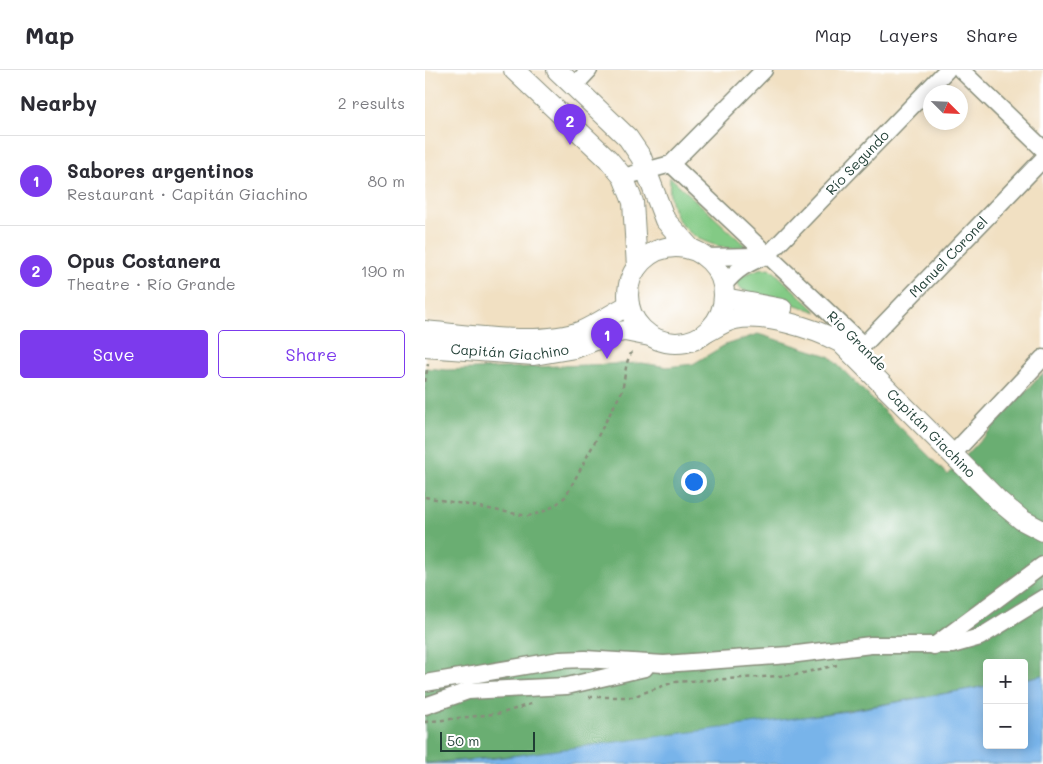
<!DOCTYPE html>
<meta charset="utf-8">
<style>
body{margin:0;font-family:Mali,sans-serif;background:#f2f2f3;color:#2b2b33}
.controls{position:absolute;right:15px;bottom:15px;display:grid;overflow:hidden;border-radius:5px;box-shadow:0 2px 12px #0003}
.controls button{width:45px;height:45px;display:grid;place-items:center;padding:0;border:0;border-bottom:1px solid #e1e1e2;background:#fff;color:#2b2b33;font:25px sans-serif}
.compass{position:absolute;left:498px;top:15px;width:45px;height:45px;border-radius:50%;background:#fff;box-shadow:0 2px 12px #0003;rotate:114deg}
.scale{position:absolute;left:15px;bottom:12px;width:95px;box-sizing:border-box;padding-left:5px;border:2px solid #1f3d34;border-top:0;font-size:14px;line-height:18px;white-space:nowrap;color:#1f3d34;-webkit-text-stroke:4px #fff;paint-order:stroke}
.you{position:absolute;left:268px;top:411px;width:18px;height:18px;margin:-12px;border:4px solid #fff;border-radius:50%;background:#1a73e8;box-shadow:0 0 0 8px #1a73e833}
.badge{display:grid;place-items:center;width:32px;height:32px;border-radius:50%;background:#7c3aed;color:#fff;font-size:16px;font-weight:700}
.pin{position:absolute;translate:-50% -41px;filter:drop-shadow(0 1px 2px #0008)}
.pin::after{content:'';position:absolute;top:26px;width:18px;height:15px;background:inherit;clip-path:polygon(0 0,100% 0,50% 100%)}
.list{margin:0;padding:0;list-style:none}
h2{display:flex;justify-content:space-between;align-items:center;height:65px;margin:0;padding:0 20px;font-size:21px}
h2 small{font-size:16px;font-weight:400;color:#7c7c81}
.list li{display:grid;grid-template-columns:32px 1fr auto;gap:15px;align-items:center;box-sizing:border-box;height:90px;padding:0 20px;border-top:1px solid #e1e1e2}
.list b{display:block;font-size:19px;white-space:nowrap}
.list p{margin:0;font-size:16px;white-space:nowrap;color:#7c7c81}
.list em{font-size:16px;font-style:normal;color:#7c7c81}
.actions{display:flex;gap:10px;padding:15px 20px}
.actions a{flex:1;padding:11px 0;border:1px solid #7c3aed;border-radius:5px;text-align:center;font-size:18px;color:#7c3aed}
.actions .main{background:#7c3aed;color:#fff}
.map{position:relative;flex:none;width:618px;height:694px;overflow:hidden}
header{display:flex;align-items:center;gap:30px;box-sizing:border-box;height:70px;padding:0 25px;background:#fff;border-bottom:1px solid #e1e1e2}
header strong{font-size:24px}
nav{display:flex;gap:28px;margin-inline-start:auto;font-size:18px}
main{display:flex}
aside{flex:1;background:#fff}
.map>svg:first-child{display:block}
.green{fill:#83ca85;stroke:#51845c}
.forest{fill:#6aae72;stroke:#447653}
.water{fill:#78b4ea;stroke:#4c788f}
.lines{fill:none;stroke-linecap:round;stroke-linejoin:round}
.minor-casing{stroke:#888e7b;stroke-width:19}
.major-casing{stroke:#888e7b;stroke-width:22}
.path{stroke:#888e7b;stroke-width:2.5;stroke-dasharray:4 4;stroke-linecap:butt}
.minor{stroke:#fff;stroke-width:16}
.major{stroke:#fff;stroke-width:20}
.labels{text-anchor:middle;stroke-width:5;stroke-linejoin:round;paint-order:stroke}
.street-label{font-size:14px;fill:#1f3d34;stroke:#fff}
</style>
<header>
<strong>Map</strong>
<nav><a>Map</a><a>Layers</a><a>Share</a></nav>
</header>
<main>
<aside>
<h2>Nearby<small>2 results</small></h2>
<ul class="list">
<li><span class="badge">1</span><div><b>Sabores argentinos</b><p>Restaurant · Capitán Giachino</p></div><em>80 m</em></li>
<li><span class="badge">2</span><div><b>Opus Costanera</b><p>Theatre · Río Grande</p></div><em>190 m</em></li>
</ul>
<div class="actions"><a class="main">Save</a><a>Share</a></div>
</aside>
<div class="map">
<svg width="618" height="694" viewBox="0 0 618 694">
<rect width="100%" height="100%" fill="#fff"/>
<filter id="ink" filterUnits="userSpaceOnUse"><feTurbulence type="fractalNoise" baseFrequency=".02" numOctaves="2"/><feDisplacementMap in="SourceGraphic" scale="10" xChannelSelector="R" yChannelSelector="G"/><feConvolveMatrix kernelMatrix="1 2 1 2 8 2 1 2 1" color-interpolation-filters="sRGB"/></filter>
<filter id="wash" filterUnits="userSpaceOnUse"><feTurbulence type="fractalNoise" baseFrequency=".0096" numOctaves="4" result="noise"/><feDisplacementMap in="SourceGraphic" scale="20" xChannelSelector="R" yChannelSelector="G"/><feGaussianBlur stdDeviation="1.12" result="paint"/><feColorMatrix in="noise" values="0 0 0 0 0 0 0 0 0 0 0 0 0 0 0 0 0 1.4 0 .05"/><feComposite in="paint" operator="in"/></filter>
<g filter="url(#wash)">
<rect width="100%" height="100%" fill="#f1e0c2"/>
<g class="green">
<path d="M245,107L325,180C278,179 240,160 245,107Z"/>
<path d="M345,198L392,242L350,228L328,225L313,217L311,208L334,199Z"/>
</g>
<path class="forest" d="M333,264L404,286L523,405L618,303V605L599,609V593H562V616C376,649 188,680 0,693V298L22,300L217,293L242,297L268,294L300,275Z"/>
<path class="water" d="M618,605V694H0L72,688L423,641L562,616V675H599V609Z"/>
</g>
<g filter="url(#ink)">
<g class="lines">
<defs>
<g id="minor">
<path d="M536,0L618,79"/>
<path d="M149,16L164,0"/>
<path d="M246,94L438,275"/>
<path d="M198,107L246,94L339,0"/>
<path d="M280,187L330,186"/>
<path id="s1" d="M298,216C311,199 323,193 343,185L522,0"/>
<path id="s2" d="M429,285L618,89"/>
<path d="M527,385L618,288"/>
<path d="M509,576L618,495"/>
<path d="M0,613L135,590L160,589L239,594L364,585L446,575H527L555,567L618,528"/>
<path d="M0,636L43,621L142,616L220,598"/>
</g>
<g id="major">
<path d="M89,0L183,89L198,107L208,132L212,197"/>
<path d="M132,0L203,68L216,87L240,150L266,179"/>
<circle cx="251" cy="225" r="48"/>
<path d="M299,228L357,239"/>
<path d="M0,261C43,265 117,277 157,261C173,254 188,243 204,235"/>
<path id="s3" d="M282,262C290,258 300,251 310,249C340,243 388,258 415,272L574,431L597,450L618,461"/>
<path id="s4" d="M0,277L109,285L150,278L188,263L200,261L225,266"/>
</g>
</defs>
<use href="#minor" class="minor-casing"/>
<use href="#major" class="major-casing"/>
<g class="path">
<path d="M0,312L3,294"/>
<path d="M0,427L102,446C119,443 128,438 141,426L196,323C201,310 199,286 210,280"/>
<path d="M164,627H207L249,612L370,605L412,595"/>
<path d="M0,652L77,643L109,633"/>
</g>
<use href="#minor" class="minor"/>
<use href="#major" class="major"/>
</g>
</g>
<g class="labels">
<g class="street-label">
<text dy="5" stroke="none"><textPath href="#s1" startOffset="184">Río Segundo</textPath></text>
<text dy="5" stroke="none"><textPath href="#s2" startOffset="136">Manuel Coronel</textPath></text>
<text transform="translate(432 271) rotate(45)" y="5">Río Grande</text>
<text dy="5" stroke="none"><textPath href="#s4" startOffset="85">Capitán Giachino</textPath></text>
<text dy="5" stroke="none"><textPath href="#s3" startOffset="269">Capitán Giachino</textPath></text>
</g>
</g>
</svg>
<div class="controls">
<button>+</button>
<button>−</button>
</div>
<svg class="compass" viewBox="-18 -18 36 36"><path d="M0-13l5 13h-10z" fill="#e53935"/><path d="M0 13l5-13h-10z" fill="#7c7c81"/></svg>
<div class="scale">50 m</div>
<div class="you"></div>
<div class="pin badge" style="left:182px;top:289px">1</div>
<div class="pin badge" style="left:145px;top:75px">2</div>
</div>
</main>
